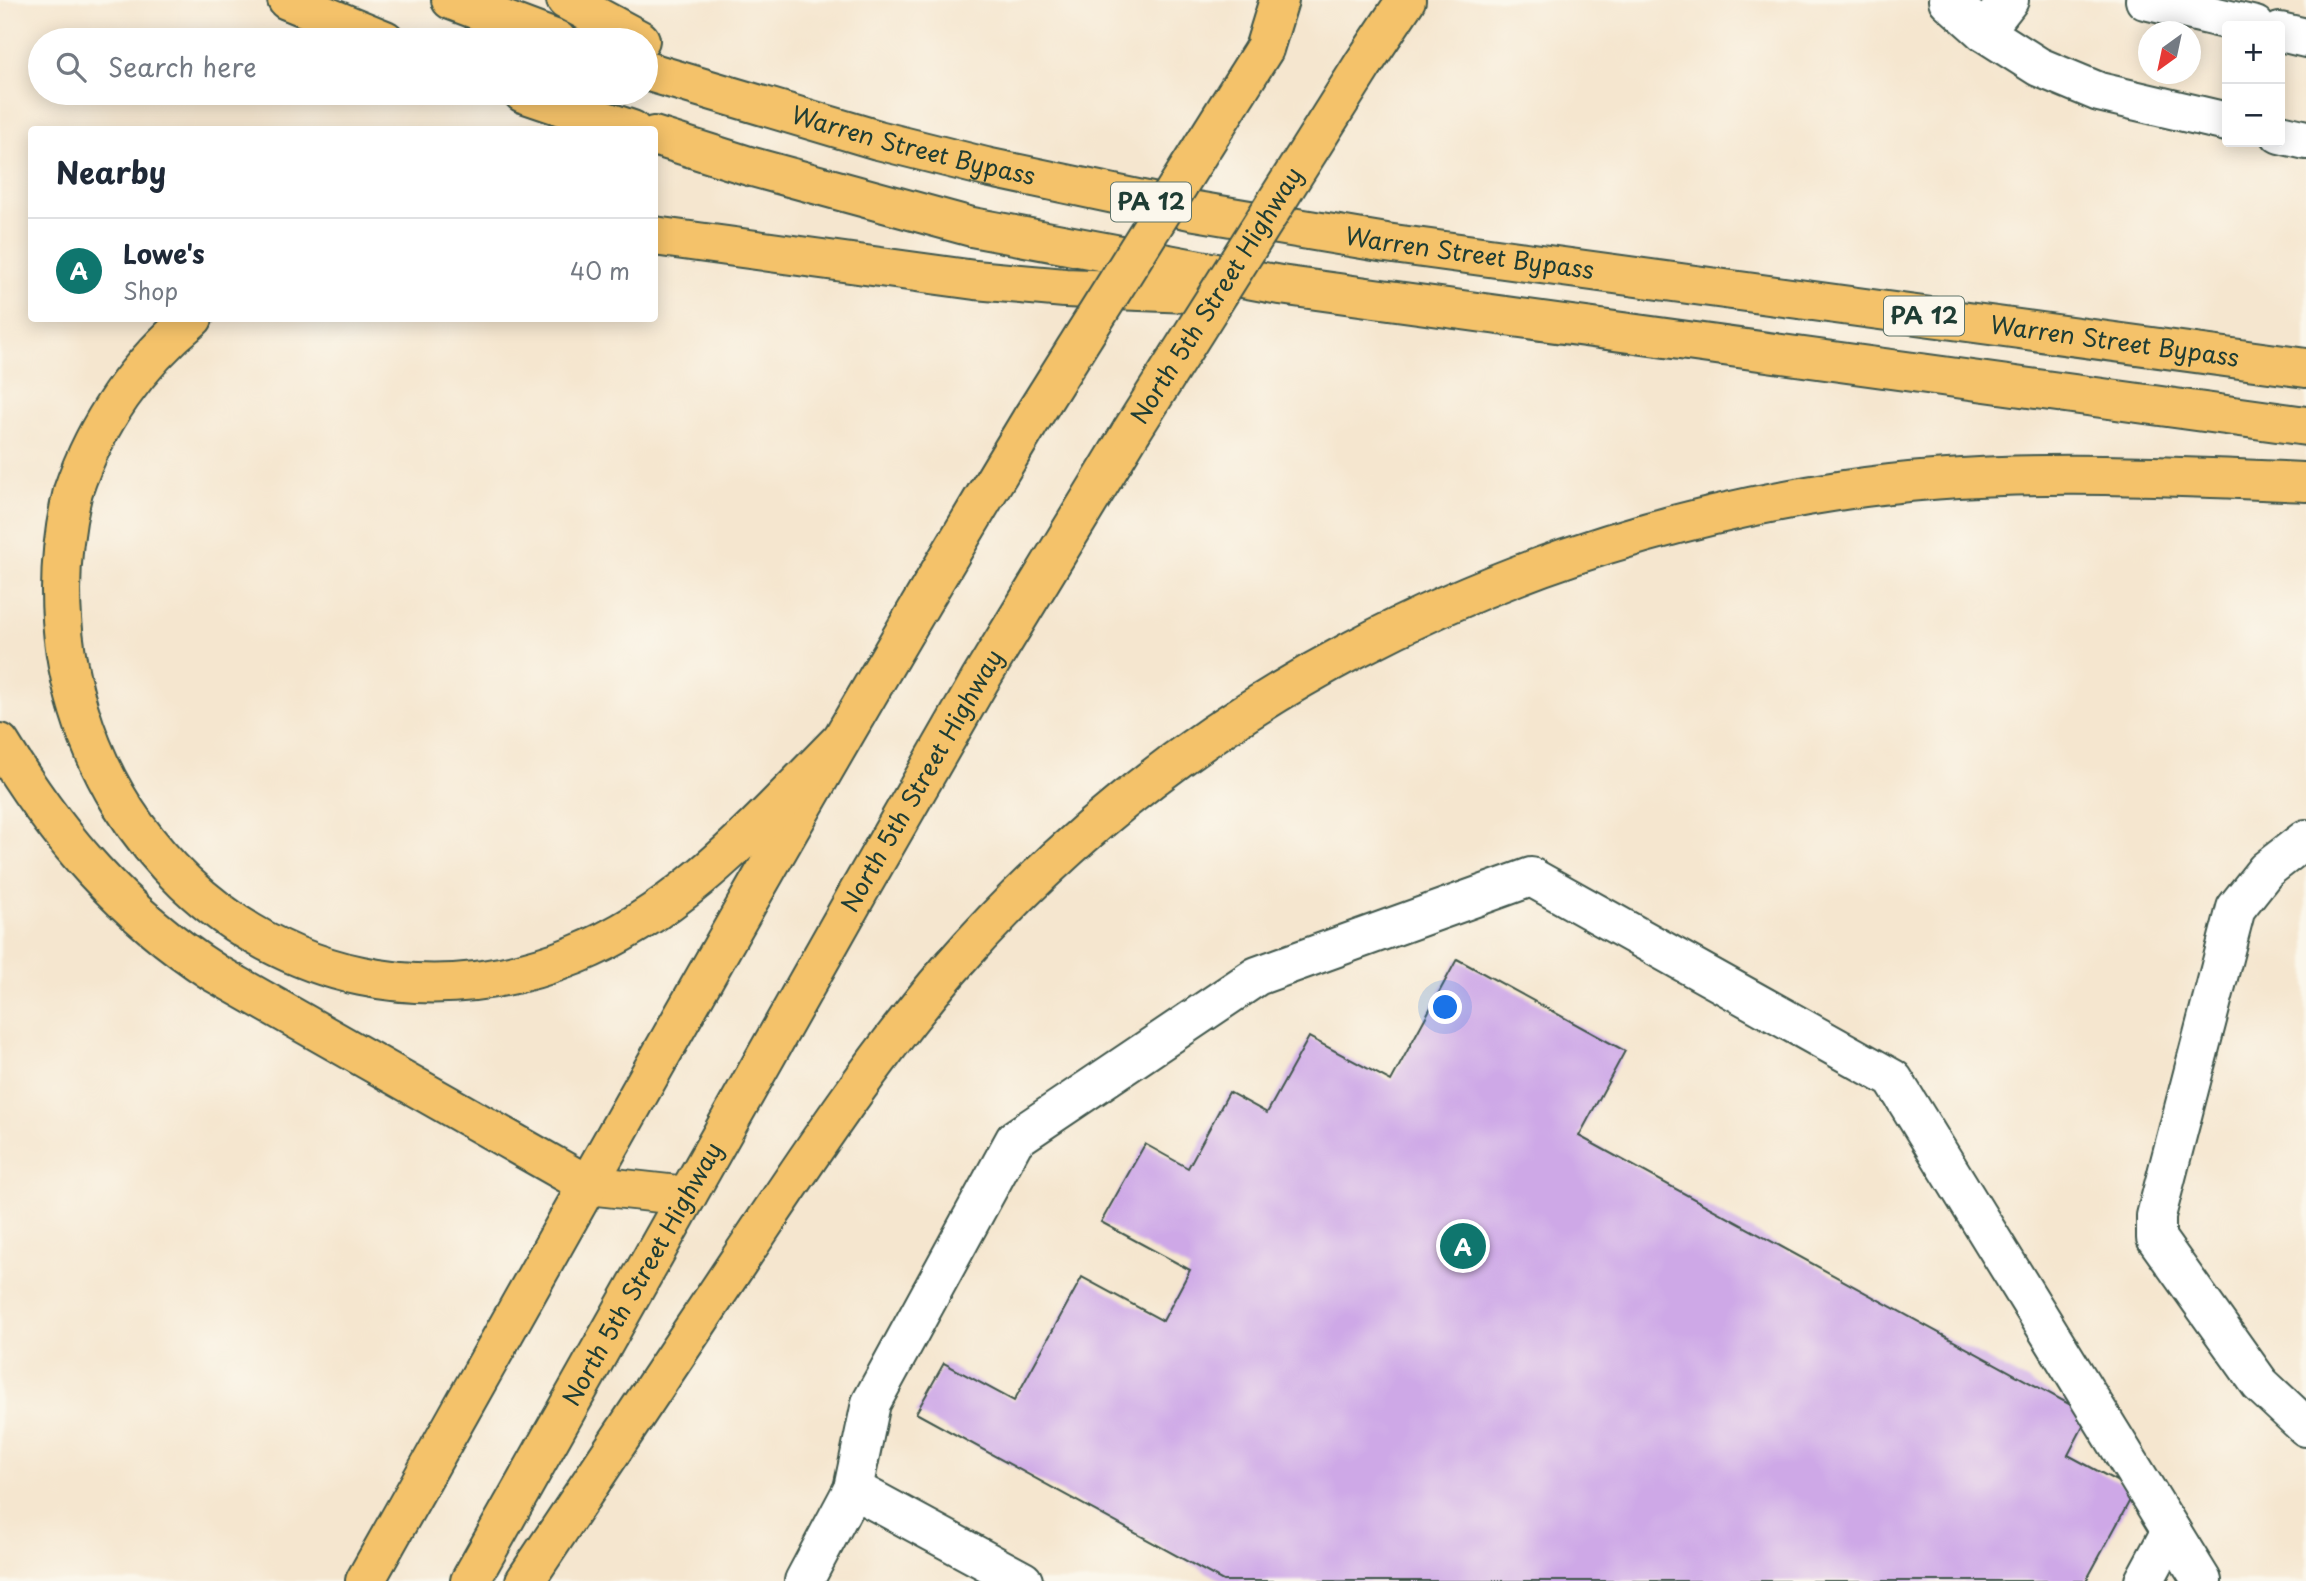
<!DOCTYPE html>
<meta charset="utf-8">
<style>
body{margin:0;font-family:"Playpen Sans",sans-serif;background:#f6f6f7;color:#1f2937}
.controls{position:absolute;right:21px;top:21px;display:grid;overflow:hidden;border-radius:7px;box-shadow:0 4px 18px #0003}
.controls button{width:63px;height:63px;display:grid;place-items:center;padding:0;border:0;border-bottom:2px solid #e0e1e3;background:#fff;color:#1f2937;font:35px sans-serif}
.compass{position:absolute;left:2138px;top:21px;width:63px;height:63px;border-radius:50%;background:#fff;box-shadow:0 4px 18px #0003;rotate:213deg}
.you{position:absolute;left:1446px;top:1008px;width:24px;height:24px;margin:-18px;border:5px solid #fff;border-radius:50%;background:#1a73e8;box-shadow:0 0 0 10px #1a73e833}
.badge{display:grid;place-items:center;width:46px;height:46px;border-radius:50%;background:#0f766e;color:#fff;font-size:23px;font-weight:700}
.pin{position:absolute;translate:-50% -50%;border:4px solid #fff;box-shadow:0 2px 7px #0006}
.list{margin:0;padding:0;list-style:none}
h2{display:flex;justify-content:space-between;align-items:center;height:91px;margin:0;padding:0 28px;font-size:30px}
h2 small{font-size:23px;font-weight:400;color:#747a83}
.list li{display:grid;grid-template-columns:46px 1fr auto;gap:21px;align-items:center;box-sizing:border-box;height:105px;padding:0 28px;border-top:2px solid #e0e1e3}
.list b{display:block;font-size:26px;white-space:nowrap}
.list p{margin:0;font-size:23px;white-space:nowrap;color:#747a83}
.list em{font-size:23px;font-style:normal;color:#747a83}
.icon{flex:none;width:38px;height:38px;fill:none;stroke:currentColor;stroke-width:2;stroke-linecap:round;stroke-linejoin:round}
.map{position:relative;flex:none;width:2306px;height:1581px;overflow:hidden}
.search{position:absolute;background:#fff;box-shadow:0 4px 18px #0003;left:28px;top:28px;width:630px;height:77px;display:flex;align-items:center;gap:18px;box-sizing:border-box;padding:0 24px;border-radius:38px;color:#747a83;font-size:26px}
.panel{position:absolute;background:#fff;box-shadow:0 4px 18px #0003;left:28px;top:126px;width:630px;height:196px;border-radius:7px}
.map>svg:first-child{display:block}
.building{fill:#cea8e7}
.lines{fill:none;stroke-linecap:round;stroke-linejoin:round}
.minor-casing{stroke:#3f564b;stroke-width:42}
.major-casing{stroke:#3f564b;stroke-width:42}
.highway-casing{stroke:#3f564b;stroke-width:42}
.minor{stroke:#fff;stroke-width:38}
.major{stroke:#f4c26a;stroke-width:38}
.highway{stroke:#f4c26a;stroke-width:38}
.major-bridge-casing{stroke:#3f564b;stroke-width:42;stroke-linecap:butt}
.major-bridge{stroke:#f4c26a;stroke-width:38}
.labels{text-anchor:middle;stroke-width:7;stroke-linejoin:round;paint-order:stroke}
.shield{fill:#fbf7ec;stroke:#61756b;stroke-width:2}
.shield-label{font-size:23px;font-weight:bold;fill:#1f3d34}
.street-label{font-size:24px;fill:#1f3d34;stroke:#fbf7ec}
</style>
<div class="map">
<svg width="2306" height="1581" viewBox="0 0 2306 1581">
<rect width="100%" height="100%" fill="#fbf7ec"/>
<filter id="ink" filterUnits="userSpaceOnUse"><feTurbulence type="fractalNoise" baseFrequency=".0143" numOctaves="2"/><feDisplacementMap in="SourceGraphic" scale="14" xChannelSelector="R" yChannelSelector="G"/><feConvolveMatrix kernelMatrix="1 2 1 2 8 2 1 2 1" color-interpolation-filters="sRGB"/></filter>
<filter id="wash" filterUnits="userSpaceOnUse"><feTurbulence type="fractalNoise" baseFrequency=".00686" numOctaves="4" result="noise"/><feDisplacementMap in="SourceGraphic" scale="28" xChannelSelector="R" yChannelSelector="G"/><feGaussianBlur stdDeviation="1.57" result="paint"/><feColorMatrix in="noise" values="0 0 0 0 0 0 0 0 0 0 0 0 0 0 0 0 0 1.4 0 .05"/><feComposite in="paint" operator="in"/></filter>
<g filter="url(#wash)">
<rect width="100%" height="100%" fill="#f5e6cf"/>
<g id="blocks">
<path class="building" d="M1457,959L1625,1051L1579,1136L2089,1415L2068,1455L2135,1491L2086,1581H1223L916,1413L944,1363L1014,1401L1082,1277L1163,1321L1190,1270L1101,1222L1145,1144L1188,1168L1229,1092L1267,1113L1309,1037L1391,1081Z"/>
</g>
</g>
<g filter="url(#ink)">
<use href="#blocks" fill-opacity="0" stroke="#3f564b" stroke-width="2"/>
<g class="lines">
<defs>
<g id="minor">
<path d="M1948,0L1984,32L2039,67L2099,92L2227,122"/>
<path d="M2145,0L2255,26"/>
<path d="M1984,32L2009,0"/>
<path d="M2280,32L2306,38"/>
<path d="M2280,134L2306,140"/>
<path d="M2306,839L2266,870L2236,908L2156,1216V1238L2260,1384L2306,1427"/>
<path d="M853,1489L871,1403L1015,1139L1257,976L1531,877L1893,1079L2202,1581"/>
<path d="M804,1581L853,1489L1023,1581"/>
<path d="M2144,1581L2171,1531"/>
</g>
<g id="major">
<path d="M1364,63L1406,0"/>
<path d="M588,1185L687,1196"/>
<path d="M365,1581C584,1192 800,801 1032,418"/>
<path id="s1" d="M470,1581L859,891L980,680L1131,432"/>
</g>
<g id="highway">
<path d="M287,0L385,40"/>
<path d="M451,0L557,40"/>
<path d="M566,0L640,40"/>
<path d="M1264,49L1279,0"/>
<path id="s2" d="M646,71L878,140L986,167L1190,210L1386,243L2306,368"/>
<path d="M523,93L632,130"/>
<path d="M654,136L749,166L972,227L1280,285L2306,426"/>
<path d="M654,236L975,280L1065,288L1215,294"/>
<path d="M193,318C138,363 96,423 73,491C0,798 278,1074 575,955C682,912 760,822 839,742"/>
<path d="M0,743C57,837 122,913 215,973L588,1185"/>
<path d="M525,1581C596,1475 667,1368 738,1262C805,1162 871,1061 949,970C1179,704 1499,542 1844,490C1995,467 2155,475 2306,482"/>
</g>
</defs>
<use href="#minor" class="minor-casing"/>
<use href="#major" class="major-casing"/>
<use href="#highway" class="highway-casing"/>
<use href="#minor" class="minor"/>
<use href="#major" class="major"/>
<use href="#highway" class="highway"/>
<defs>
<g id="major-bridge">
<path d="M1032,418L1264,49"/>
<path id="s3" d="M1131,432L1364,63"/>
</g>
</defs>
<use href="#major-bridge" class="major-bridge-casing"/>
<use href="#major-bridge" class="major-bridge"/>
</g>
</g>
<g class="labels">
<g class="shield">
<rect x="1111" y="182.5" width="80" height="39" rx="5"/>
<rect x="1884" y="296.5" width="80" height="39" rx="5"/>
</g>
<g class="shield-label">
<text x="1151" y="210">PA 12</text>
<text x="1924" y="324">PA 12</text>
</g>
<g class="street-label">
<text dy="8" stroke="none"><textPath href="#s2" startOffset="278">Warren Street Bypass</textPath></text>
<text dy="8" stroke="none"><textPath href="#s2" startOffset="845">Warren Street Bypass</textPath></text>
<text dy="8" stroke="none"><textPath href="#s3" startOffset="161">North 5th Street Highway</textPath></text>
<text dy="8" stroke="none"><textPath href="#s2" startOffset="1496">Warren Street Bypass</textPath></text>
<text dy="8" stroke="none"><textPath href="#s1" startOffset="919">North 5th Street Highway</textPath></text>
<text dy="8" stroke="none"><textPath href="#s1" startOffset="352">North 5th Street Highway</textPath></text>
</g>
</g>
</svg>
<div class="controls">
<button>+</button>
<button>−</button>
</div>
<svg class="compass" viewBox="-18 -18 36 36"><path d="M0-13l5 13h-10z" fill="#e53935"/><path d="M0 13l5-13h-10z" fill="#747a83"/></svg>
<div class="you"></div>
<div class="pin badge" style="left:1463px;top:1246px">A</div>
<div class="search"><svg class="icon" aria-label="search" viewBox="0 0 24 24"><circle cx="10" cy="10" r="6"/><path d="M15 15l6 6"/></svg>Search here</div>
<section class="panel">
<h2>Nearby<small></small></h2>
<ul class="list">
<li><span class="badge">A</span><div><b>Lowe's</b><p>Shop</p></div><em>40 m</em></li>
</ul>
</section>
</div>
